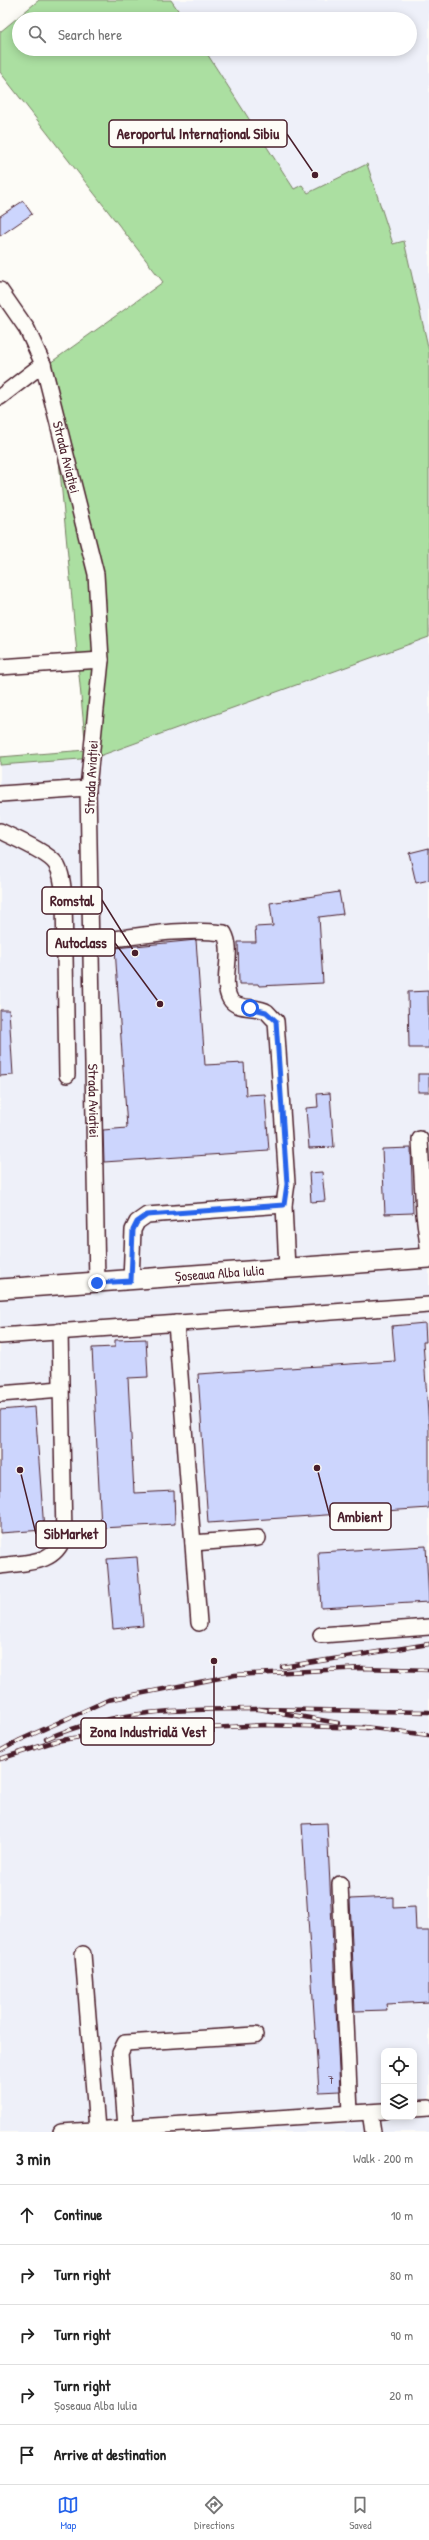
<!DOCTYPE html>
<meta charset="utf-8">
<style>
body{margin:0;font-family:"Patrick Hand",sans-serif;background:#f2f2f2;color:#222}
.controls{position:absolute;right:12px;bottom:12px;display:grid;overflow:hidden;border-radius:8px;box-shadow:0 2px 10px #0003}
.controls button{width:36px;height:36px;display:grid;place-items:center;padding:0;border:0;border-bottom:1px solid #e0e0e0;background:#fff;color:#222;font:20px sans-serif}
.stop{position:absolute;width:12px;height:12px;margin:-9px;border:3px solid #2563eb;border-radius:50%;background:#fff}
.stop.end{background:#2563eb;border-color:#fff;box-shadow:0 1px 4px #0008}
.list{margin:0;padding:0;list-style:none}
h2{display:flex;justify-content:space-between;align-items:center;height:52px;margin:0;padding:0 16px;font-size:17px}
h2 small{font-size:13px;font-weight:400;color:#767676}
.list li{display:grid;grid-template-columns:26px 1fr auto;gap:12px;align-items:center;box-sizing:border-box;height:60px;padding:0 16px;border-top:1px solid #e0e0e0}
.list b{display:block;font-size:15px;white-space:nowrap}
.list p{margin:0;font-size:13px;white-space:nowrap;color:#767676}
.list em{font-size:13px;font-style:normal;color:#767676}
.icon{flex:none;width:22px;height:22px;fill:none;stroke:currentColor;stroke-width:2;stroke-linecap:round;stroke-linejoin:round}
.map{position:relative;flex:none;width:429px;height:2132px;overflow:hidden}
.search{position:absolute;background:#fff;box-shadow:0 2px 10px #0003;left:12px;right:12px;top:12px;height:44px;display:flex;align-items:center;gap:10px;box-sizing:border-box;padding:0 14px;border-radius:22px;color:#767676;font-size:15px}
.sheet{height:352px;background:#fff}
nav{display:flex;justify-content:space-around;align-items:center;box-sizing:border-box;height:56px;border-top:1px solid #e0e0e0;background:#fff;font-size:11px;color:#767676}
nav a{display:grid;justify-items:center;gap:2px}
nav .on{color:#2563eb}
.map>svg:first-child{display:block}
.built{fill:#eef0f9;fill-rule:evenodd}
.green{fill:#abdfa1;stroke:#7a7f66}
.building{fill:#ccd5fd;stroke:#4a1f2b}
.lines{fill:none;stroke-linecap:round;stroke-linejoin:round}
.minor-casing{stroke:#4a1f2b;stroke-width:18}
.major-casing{stroke:#4a1f2b;stroke-width:22}
.minor{stroke:#fdfcf7;stroke-width:15}
.major{stroke:#fdfcf7;stroke-width:19}
.rail-casing{stroke:#4a1f2b;stroke-width:4.5}
.rail{stroke:#fdfcf7;stroke-width:3;stroke-dasharray:9;stroke-linecap:butt}
.route{stroke:#2563eb;stroke-width:5}
.labels{text-anchor:middle;stroke-width:3.5;stroke-linejoin:round;paint-order:stroke}
.number-label{font-size:12px;fill:#6a4c60}
.street-label{font-size:14px;fill:#4a1f2b;stroke:#fdfcf7}
.leader{fill:none;stroke:#4a1f2b;stroke-width:1.5}
.callout-dot{fill:#4a1f2b;stroke:#fdfcf7;stroke-width:1.5}
.callout{fill:#fdfcf7;stroke:#4a1f2b;stroke-width:1.5}
.callout-label{font-size:15px;text-anchor:middle;font-weight:bold;fill:#4a1f2b}
</style>
<div class="map">
<svg width="429" height="2132" viewBox="0 0 429 2132">
<rect width="100%" height="100%" fill="#fdfcf7"/>
<filter id="ink" filterUnits="userSpaceOnUse"><feTurbulence type="fractalNoise" baseFrequency=".025" numOctaves="2"/><feDisplacementMap in="SourceGraphic" scale="8" xChannelSelector="R" yChannelSelector="G"/><feConvolveMatrix kernelMatrix="1 2 1 2 8 2 1 2 1" color-interpolation-filters="sRGB"/></filter>
<g filter="url(#ink)">
<g class="built">
<path d="M171,0H429V351L404,241L393,244L367,164L308,193L295,190L204,49H410V19H184Z"/>
<path d="M429,637V2132H0V765L94,758ZM384,2051H414V2117H384Z"/>
</g>
<path class="green" d="M39,0H171L184,19H19V49H204L294,189L302,185L308,193L367,164L393,244L404,241L429,351V637L94,758L0,765V757L86,750L50,363L163,282L0,72V32Z"/>
<g class="building">
<path d="M23,201L32,214L0,236V216Z"/>
<path d="M429,848V880L416,883L409,853Z"/>
<path d="M339,892L343,914L319,917L323,983L259,986L258,984H239L238,942H256L255,927L273,926L270,903Z"/>
<path d="M196,940L205,1065L244,1063L246,1095L265,1094L269,1151L104,1162L103,1130L127,1128L115,948Z"/>
<path d="M428,991L429,1048H409L408,992Z"/>
<path d="M0,1010H9L13,1075L0,1076Z"/>
<rect x="418" y="1074" width="11" height="18"/>
<path d="M330,1093L334,1147L309,1148L306,1108L318,1107L317,1094Z"/>
<path d="M411,1148L413,1213L385,1214L382,1149Z"/>
<path d="M322,1172L325,1201L311,1202L309,1173Z"/>
<path d="M425,1323L426,1342H423L429,1428V1508L208,1523L198,1374L395,1361L392,1326Z"/>
<path d="M146,1339L148,1377L128,1378L134,1493L174,1491L175,1524L101,1528L92,1348L115,1347V1340Z"/>
<path d="M35,1407L44,1530L0,1533V1410Z"/>
<path d="M426,1546L429,1602L321,1608L318,1552Z"/>
<path d="M137,1557L143,1626L113,1629L107,1559Z"/>
<path d="M327,1823L340,2091L319,2092L302,1824Z"/>
<path d="M393,1897V1908L415,1907L416,1931H429V2002L386,2004L387,2010L355,2011L350,1899Z"/>
</g>
<g class="lines">
<defs>
<g id="minor">
<path id="s1" d="M0,290L27,329L43,364L96,574L101,660L88,788L97,1283"/>
<path d="M0,397L43,364"/>
<path d="M0,667L101,660"/>
<path d="M0,794L88,788"/>
<path d="M0,831C14,838 48,852 56,864C62,873 63,887 64,897L67,1075"/>
<path d="M91,942C134,937 181,927 224,933C235,952 220,981 230,999C237,1011 257,1005 267,1012C270,1015 273,1019 276,1021L287,1183L284,1205L287,1269"/>
<path d="M420,1139L424,1214L429,1254"/>
<path d="M131,1281L133,1230L137,1222L147,1215L284,1205"/>
<path d="M176,1323L199,1623"/>
<path d="M0,1336L429,1305"/>
<path d="M0,1394L61,1389"/>
<path d="M193,1543L258,1538"/>
<path d="M0,1566C26,1562 55,1565 64,1536L60,1331"/>
<path d="M321,1635L429,1627"/>
<path d="M340,1884L350,2113"/>
<path d="M83,1954L97,2129"/>
<path d="M414,2109L429,2108"/>
<path d="M370,2112L373,2132"/>
<path d="M126,2127L120,2053L125,2043L255,2035"/>
<path d="M61,2132L384,2111"/>
</g>
<g id="major">
<path id="s2" d="M0,1289L429,1258"/>
</g>
</defs>
<use href="#minor" class="minor-casing"/>
<use href="#major" class="major-casing"/>
<use href="#minor" class="minor"/>
<use href="#major" class="major"/>
<defs>
<g id="rail">
<path d="M282,1667L429,1644"/>
<path d="M338,1723L259,1709L429,1712"/>
<path d="M364,1727L429,1735"/>
<path d="M46,1739C113,1709 187,1709 259,1709"/>
<path d="M0,1751L20,1740L108,1700L235,1675L362,1668L429,1670"/>
<path d="M0,1759L56,1741L98,1734L265,1725L368,1728"/>
</g>
</defs>
<use href="#rail" class="rail-casing"/>
<use href="#rail" class="rail"/>
</g>
</g>
<g class="lines" filter="url(#ink)">
<path class="route" d="M97,1283L131,1281L133,1230L137,1222L147,1215L284,1205L287,1184L276,1021L266,1012L250,1008"/>
</g>
<g class="labels">
<g class="number-label">
<text x="331" y="2084">7</text>
</g>
<g class="street-label">
<text dy="5" stroke="none"><textPath href="#s1" startOffset="182">Strada Aviației</textPath></text>
<text transform="translate(91 777) rotate(-87)" y="5">Strada Aviației</text>
<text dy="5" stroke="none"><textPath href="#s1" startOffset="830">Strada Aviației</textPath></text>
<text dy="5" stroke="none"><textPath href="#s2" startOffset="220">Șoseaua Alba Iulia</textPath></text>
</g>
</g>
<path class="leader" d="M315 175L287 134M135 953L102 900M160 1004L115 943M317 1468L330 1517M20 1470L36 1534M214 1661L214 1732"/>
<g class="callout-dot">
<circle cx="315" cy="175" r="4"/>
<circle cx="135" cy="953" r="4"/>
<circle cx="160" cy="1004" r="4"/>
<circle cx="317" cy="1468" r="4"/>
<circle cx="20" cy="1470" r="4"/>
<circle cx="214" cy="1661" r="4"/>
</g>
<g class="callout">
<rect x="109" y="120" width="178" height="27" rx="4"/>
<rect x="42" y="887" width="60" height="27" rx="4"/>
<rect x="47" y="929" width="68" height="27" rx="4"/>
<rect x="330" y="1503" width="61" height="27" rx="4"/>
<rect x="36" y="1521" width="70" height="27" rx="4"/>
<rect x="81" y="1718" width="133" height="27" rx="4"/>
</g>
<g class="callout-label">
<text x="198" y="139">Aeroportul Internațional Sibiu</text>
<text x="72" y="906">Romstal</text>
<text x="81" y="948">Autoclass</text>
<text x="360" y="1522">Ambient</text>
<text x="71" y="1539">SibMarket</text>
<text x="148" y="1737">Zona Industrială Vest</text>
</g>
</svg>
<div class="controls">
<button><svg class="icon" aria-label="locate" viewBox="0 0 24 24"><circle cx="12" cy="12" r="6"/><path d="M12 2v4M12 18v4M2 12h4M18 12h4"/></svg></button>
<button><svg class="icon" aria-label="layers" viewBox="0 0 24 24"><path d="M12 4l9 5-9 5-9-5zM3 14l9 5 9-5"/></svg></button>
</div>
<div class="stop" style="left:250px;top:1008px"></div>
<div class="stop end" style="left:97px;top:1283px"></div>
<div class="search"><svg class="icon" aria-label="search" viewBox="0 0 24 24"><circle cx="10" cy="10" r="6"/><path d="M15 15l6 6"/></svg>Search here</div>
</div>
<section class="sheet">
<h2>3 min<small>Walk · 200 m</small></h2>
<ul class="list">
<li><svg class="icon" aria-label="ahead" viewBox="0 0 24 24"><path d="M12 20V5M6 11l6-6 6 6"/></svg><div><b>Continue</b></div><em>10 m</em></li>
<li><svg class="icon" aria-label="right" viewBox="0 0 24 24"><path d="M7 20v-9h11M14 6l5 5-5 5"/></svg><div><b>Turn right</b></div><em>80 m</em></li>
<li><svg class="icon" aria-label="right" viewBox="0 0 24 24"><path d="M7 20v-9h11M14 6l5 5-5 5"/></svg><div><b>Turn right</b></div><em>90 m</em></li>
<li><svg class="icon" aria-label="right" viewBox="0 0 24 24"><path d="M7 20v-9h11M14 6l5 5-5 5"/></svg><div><b>Turn right</b><p>Șoseaua Alba Iulia</p></div><em>20 m</em></li>
<li><svg class="icon" aria-label="arrive" viewBox="0 0 24 24"><path d="M6 21V4h12l-3 4 3 4H6"/></svg><div><b>Arrive at destination</b></div></li>
</ul>
</section>
<nav>
<a class="on"><svg class="icon" aria-label="map" viewBox="0 0 24 24"><path d="M3 6l6-2 6 2 6-2v14l-6 2-6-2-6 2zM9 4v14M15 6v14"/></svg>Map</a>
<a><svg class="icon" aria-label="directions" viewBox="0 0 24 24"><path d="M12 3l9 9-9 9-9-9zM9 14v-3h6M13 9l2 2-2 2"/></svg>Directions</a>
<a><svg class="icon" aria-label="saved" viewBox="0 0 24 24"><path d="M7 4h10v16l-5-4-5 4z"/></svg>Saved</a>
</nav>
